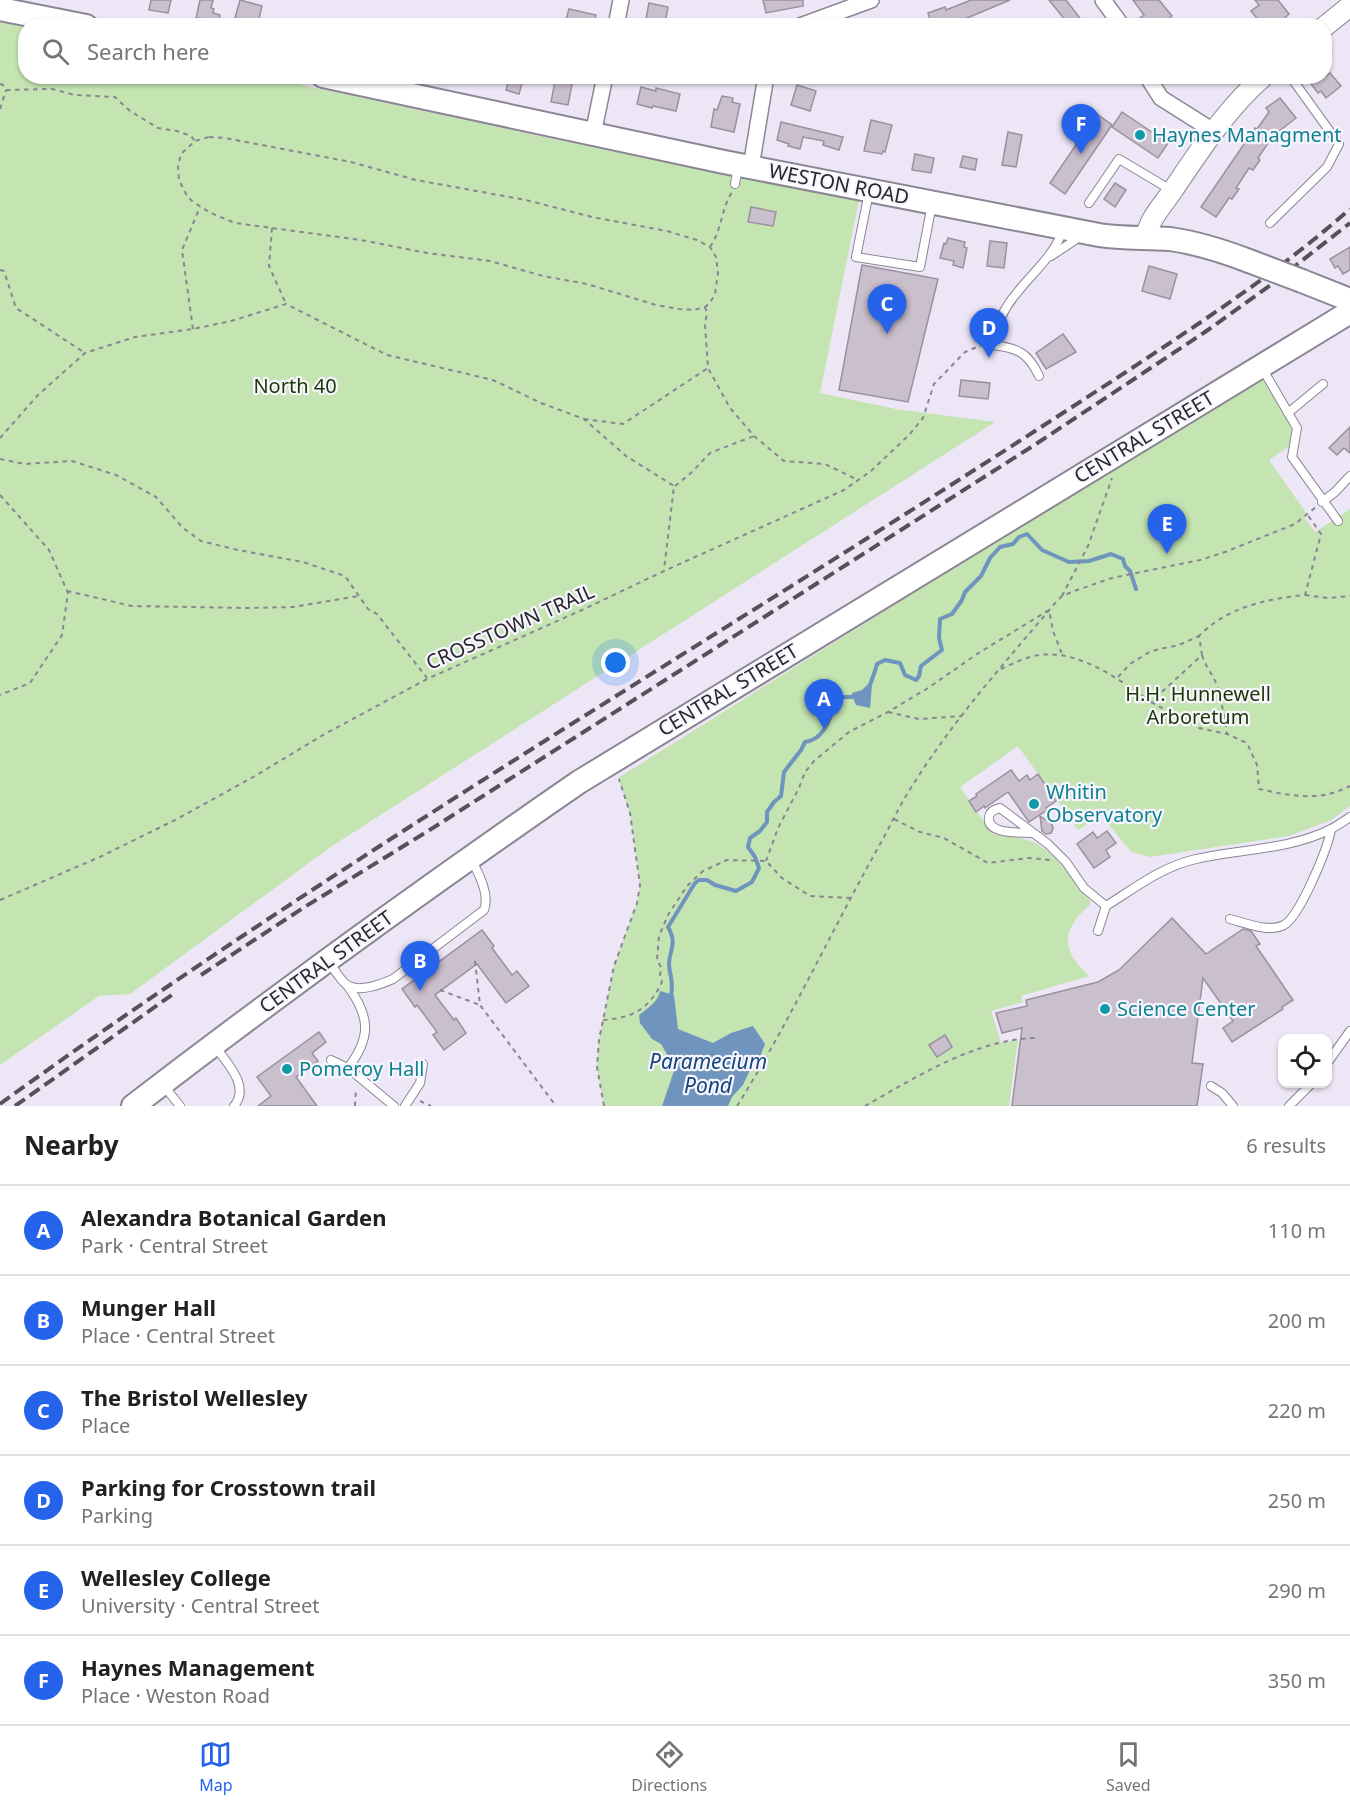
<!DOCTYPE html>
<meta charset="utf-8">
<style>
body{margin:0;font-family:"Noto Sans",sans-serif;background:#f2f2f2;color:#202124}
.controls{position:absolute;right:18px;bottom:18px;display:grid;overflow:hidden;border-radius:12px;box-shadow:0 2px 4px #0004}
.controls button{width:54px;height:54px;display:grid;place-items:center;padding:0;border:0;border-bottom:2px solid #e0e0e0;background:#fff;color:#202124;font:30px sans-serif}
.you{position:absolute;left:616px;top:663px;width:21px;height:21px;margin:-15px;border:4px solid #fff;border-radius:50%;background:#1a73e8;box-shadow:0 0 0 9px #1a73e833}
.badge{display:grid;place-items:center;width:39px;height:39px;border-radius:50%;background:#2563eb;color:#fff;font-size:20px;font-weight:700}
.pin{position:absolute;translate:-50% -50px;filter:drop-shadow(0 2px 3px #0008)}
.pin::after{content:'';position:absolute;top:32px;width:21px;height:18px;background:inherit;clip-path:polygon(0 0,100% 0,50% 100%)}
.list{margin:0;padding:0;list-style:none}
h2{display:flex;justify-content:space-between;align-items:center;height:78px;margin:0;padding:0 24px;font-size:26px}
h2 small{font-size:20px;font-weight:400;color:#757577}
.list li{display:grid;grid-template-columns:39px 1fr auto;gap:18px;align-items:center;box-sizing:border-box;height:90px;padding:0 24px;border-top:2px solid #e0e0e0}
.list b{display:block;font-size:22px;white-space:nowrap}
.list p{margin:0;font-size:20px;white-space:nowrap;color:#757577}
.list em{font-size:20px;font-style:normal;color:#757577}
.icon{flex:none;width:33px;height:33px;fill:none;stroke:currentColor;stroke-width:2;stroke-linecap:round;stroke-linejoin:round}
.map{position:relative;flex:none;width:1350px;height:1106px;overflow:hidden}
.search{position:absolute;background:#fff;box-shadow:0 2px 4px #0004;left:18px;right:18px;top:18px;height:66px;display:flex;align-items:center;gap:15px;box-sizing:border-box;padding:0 21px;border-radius:24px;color:#757577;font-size:22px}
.sheet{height:618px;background:#fff}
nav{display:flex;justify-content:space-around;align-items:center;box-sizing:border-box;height:84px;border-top:2px solid #e0e0e0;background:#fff;font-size:16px;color:#757577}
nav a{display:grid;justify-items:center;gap:3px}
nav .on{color:#2563eb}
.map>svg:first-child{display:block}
.green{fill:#c4e4b2}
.water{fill:#6f95bf}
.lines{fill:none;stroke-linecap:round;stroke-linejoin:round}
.stream{stroke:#6f95bf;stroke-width:4}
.building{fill:#cabfcd;stroke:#9a909e;stroke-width:1.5}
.service-casing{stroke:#8b8694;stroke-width:10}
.minor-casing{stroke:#8b8694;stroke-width:18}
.tertiary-casing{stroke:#8b8694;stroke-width:22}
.secondary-casing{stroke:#8b8694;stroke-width:26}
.path{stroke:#8a8691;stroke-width:2;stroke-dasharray:4.5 4.5;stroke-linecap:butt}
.service{stroke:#fff;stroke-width:8}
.minor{stroke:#fff;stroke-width:15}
.tertiary{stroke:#fff;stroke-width:20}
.secondary{stroke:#fff;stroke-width:22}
.rail{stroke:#545159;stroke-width:4;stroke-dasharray:12 6;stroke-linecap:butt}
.secondary-bridge-casing{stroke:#8b8694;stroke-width:26;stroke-linecap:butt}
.secondary-bridge{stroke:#fff;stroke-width:22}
.culture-dot{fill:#0f9aa8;stroke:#f8f5fe;stroke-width:2}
.labels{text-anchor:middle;stroke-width:4.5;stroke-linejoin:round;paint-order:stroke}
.culture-label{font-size:20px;fill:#0d838f;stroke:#f8f5fe;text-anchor:start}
.street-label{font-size:20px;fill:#29272d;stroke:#f8f5fe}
.park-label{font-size:20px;fill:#1a3803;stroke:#f8f5fe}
.water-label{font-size:21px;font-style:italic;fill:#11477d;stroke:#f8f5fe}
</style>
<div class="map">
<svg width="1350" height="1106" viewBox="0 0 1350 1106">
<rect width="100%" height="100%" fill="#ece6f6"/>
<g class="green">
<path d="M0,22L25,26L26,76L264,77L600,149L859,200L820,393L896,409L995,422L332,846L130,994L99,996L0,1065Z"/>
<path d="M1267,377L1297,428L1294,443L1269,460L1307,514L1304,517L1315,532L1350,509V806L1331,820L1289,836L1150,857L1131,852L1101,815L1078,830L1018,746L960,787L992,834C1005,836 1020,837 1033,842C1057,854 1075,882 1091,902C1088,908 1085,909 1081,913C1058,939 1068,956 1089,976L1021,996L1023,1002L991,1011L1001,1043L1018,1039L1009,1106H604L597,1067L599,1040L614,966L637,903L640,885L630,813L618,778L1068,496Z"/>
</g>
<g class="water">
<path d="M869,683L872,685L870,708L856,705L852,696V693L862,690Z"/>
<path d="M660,991L674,995L678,1029L713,1043L731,1033L753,1026L765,1044L758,1062L749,1072L743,1085L732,1097L728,1106H662L675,1068L661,1044L652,1039L640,1023L639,1015C648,1008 658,1002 660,991Z"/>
</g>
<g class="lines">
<g class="stream">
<path d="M869,689C871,680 875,673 877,664L885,660L900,663L905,675L916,680L919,676L921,666L942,650L939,638L940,619L952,614L962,600L965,592L981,576L990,558L1000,547L1013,544L1019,537L1027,534L1042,550L1069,562L1089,561L1111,554L1123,559L1125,566L1130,571L1136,589"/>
<path d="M671,995C674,981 670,978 669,965C669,949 678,945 668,927L695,883L699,880H707L715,885L736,891L752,882L759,868L755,857L748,847L750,838L760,831L767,822V812L774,802L781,796L784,772L801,750L805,742C827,739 830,714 839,697H857"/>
</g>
</g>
<g class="building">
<path d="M151,0H171L168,13L149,10Z"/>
<path d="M200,0H213L211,8L214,9L213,13L220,15L218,26H205L206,19L196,18Z"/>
<path d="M240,0L262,6L258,23L235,18Z"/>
<path d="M763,0H803V6L766,13Z"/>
<path d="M971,0H1010L955,23L956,26H932L928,13L945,7L946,10Z"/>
<path d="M1049,0H1066L1086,26H1070Z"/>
<path d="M1133,0H1159L1172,16L1161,26H1146L1140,18L1144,15Z"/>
<path d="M1255,0H1278L1289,14L1276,26H1263L1251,11L1259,5Z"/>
<path d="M649,3L668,7L665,23L646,19Z"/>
<path d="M569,9L596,15L593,26H575L565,23Z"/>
<path d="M1330,73L1341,86L1326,98L1321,91L1318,93L1305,76H1326Z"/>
<path d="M510,76H524L519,94L506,90Z"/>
<path d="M556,76L573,79L568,105L551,102Z"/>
<path d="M797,85L816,91L810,111L791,105Z"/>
<path d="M641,87L656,91V88L680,94L676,111L653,106L652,108L637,104Z"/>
<path d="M722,96L733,98L732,102L740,104L734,132L711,127L714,109L717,110Z"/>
<path d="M1280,98L1296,118L1273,136L1258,158L1260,160L1253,170L1249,168L1236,188L1239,189L1232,199L1229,198L1216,217L1201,207L1255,128L1257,129L1269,112L1266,108Z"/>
<path d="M1122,112L1168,143L1158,158L1112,127Z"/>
<path d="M1097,114L1112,125L1065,194L1050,183Z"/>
<path d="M871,120L892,125L885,152L883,151L882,154L864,151Z"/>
<path d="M781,122L843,137L839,150L823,145L824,141L803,137L800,149L788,146L789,144L777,140Z"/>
<path d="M1008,132L1022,135L1016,167L1002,165Z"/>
<path d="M915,154L934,158L931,173L912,170Z"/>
<path d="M963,156L977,159L975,170L960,167Z"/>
<path d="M1115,183L1126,190L1115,207L1104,199Z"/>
<path d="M751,207L776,212L773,226L748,222Z"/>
<path d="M948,238L965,242L964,247L967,248L963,268L953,265L954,261L940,258L944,243L946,244Z"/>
<path d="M990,241L1007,243L1004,268L987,266Z"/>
<path d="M1350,247V270L1343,274L1338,266L1335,268L1330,259Z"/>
<path d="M862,265L938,279L908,402L839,390Z"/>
<path d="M1149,266L1177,274L1170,299L1142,291Z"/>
<path d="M1063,334L1076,352L1046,369L1036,353Z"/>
<path d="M961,380L990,383L988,399L959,396Z"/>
<path d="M1350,427V453L1344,448L1337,455L1329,448Z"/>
<path d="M1011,770L1019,781L1027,775L1030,780L1038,774L1056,801L1046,808L1047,810L1029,822L1008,792L985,808L984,806L976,812L969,801L977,796L976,794Z"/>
<path d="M1040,816L1052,824L1053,829L1051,833L1046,834L1042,831Z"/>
<path d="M1107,831L1116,843L1106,850L1110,857L1094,868L1077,844L1093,832L1097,838Z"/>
<path d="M1172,918L1206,954L1243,929L1251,931L1260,944L1256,946L1293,1000L1282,1007L1283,1009L1232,1042L1223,1028L1233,1021L1203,978L1192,1063L1203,1064L1197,1106H1012L1022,1028L1002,1033L996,1013L1027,1006L1026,1000L1098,982L1119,970Z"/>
<path d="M482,930L494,946L492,948L512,975L517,971L529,986L506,1003L477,964L435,995L454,1020L456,1018L466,1033L444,1050L433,1035L437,1032L417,1005L415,1007L402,989Z"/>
<path d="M319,1032L326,1042L312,1053L318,1061L296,1077L317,1106H258L271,1096L257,1077Z"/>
<path d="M945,1035L952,1047L937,1057L929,1045Z"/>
</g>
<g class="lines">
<defs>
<g id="service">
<path d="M735,184L738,166"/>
<path d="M869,192L856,257L920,267L932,204"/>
<path d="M1089,203L1119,159L1171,190"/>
<path d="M1270,223L1327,167L1339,144L1290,76"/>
<path d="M1051,256L1081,236"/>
<path d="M1262,368L1297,428L1292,457L1338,521"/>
<path d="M1039,376C1028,352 1017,348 993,345C996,326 1003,309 1016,294C1032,273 1054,256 1063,230"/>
<path d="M1288,413L1323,384"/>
<path d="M1322,502L1335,492L1350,476"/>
<path d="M1032,833C1021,832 986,835 989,817C990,811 995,809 1000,808L1048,844L1066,862L1084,888L1106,906C1135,888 1161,867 1196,859C1240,849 1289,850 1331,829C1337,826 1344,821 1350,817"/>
<path d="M1230,919C1246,923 1269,933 1284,925C1300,916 1328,848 1331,829"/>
<path d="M1098,931L1106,906"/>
<path d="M329,962C334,969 340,980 347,985C360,993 381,984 393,979L484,910C490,895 479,874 472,861"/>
<path d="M347,985C370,1016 372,1037 348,1068"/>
<path d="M214,1045C226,1062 251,1086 234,1106"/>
<path d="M331,1060L348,1068L394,1106"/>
<path d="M1328,1062L1350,1031"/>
<path d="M164,1086L180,1106"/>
<path d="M1211,1086L1222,1093L1233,1106"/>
<path d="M405,1106L420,1083L423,1064"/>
<path d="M1289,1106L1311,1084"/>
</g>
<g id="minor">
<path d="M1103,0L1122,26"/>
<path d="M616,26L621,0"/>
<path d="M800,26L871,0"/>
<path d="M1147,76L1161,98L1215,132"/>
<path d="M593,134L605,76"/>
<path d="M751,167L766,76"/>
</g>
<g id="tertiary">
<path d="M1324,27L1350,6"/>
<path d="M1146,238C1148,220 1163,205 1173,190C1200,150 1227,108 1264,76"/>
</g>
<g id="secondary">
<path d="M0,9L86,26"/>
<path d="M323,76L724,162L1099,235C1123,239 1146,237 1170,239C1198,243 1223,251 1249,261"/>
<path d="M1302,281L1350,300"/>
<path d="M133,1106C279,994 428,886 579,782L1350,312"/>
</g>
</defs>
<use href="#service" class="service-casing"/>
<use href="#minor" class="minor-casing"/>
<use href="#tertiary" class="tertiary-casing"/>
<use href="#secondary" class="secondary-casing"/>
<g class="path">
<path d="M0,84L3,85L6,90L52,89L75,95L115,97L130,111L158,128L177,131L191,136L195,141"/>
<path d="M0,109L6,90"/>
<path d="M209,137L225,138L351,162L416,180L526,200L592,217L667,231L697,240L710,247L716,257L718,273L715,294L710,303L705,307L694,310L679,309L656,305L587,284L543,276L490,261L427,253L361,240L235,223L211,213L193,202L187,196L179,180L178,166L181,154L195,141Z"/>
<path d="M272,228L269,266L286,304"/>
<path d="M710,247C722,230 721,209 732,192"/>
<path d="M0,270L4,271L16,308L85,353"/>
<path d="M705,307L707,313L705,325L708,368L730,408L754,436L784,461L825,464L858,480"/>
<path d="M193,329L182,250L200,207"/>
<path d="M584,419L623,424L708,368"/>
<path d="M0,438L38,395L85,353L135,337L193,329L231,321L286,304L387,355L493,380L541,403L584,419L626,456L674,486L664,570"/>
<path d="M0,459L25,464L72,461L116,475L156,497L183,528L201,541L238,550L303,562L345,576L368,609L377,614L427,678"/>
<path d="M675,486L691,473L710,453L754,436"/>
<path d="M0,495L49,550L68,593L62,635L30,683L0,695"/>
<path d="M67,591L132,606L247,608L293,607L358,596"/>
<path d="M1305,595L1328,598L1350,596"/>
<path d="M1062,596L1088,546L1112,478"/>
<path d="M1202,655C1205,664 1209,670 1213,677C1220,688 1225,721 1227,734"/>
<path d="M1001,669C1009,665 1018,661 1027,658C1071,643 1117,678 1151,702L1202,655L1199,636C1227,607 1267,599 1305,595L1321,534L1307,514"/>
<path d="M1118,677L1130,664L1151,651L1179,645L1199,636"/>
<path d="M1151,702L1199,728L1227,734L1247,743L1257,765L1259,789C1291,796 1320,802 1350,786"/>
<path d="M888,712L919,719L962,716"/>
<path d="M894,819L920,832L944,838L988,863L1028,858L1051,860"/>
<path d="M766,861L778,828L799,788L805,772L814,761L849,732L888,712L928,688L977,654L1049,610L1053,631L1062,654"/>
<path d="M0,900L102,856L177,819L255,776L323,735L427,679L582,610L664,571L844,490L871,471L910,434L923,418L934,384L965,352L984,344"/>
<path d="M475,961L480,1005L556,1106"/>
<path d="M440,990L480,1005"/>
<path d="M603,1020C633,1018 649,1009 662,982L660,976L661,967L657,960L659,936L668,915L687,886L703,871L727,860L766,861L782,878L810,896L850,898"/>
<path d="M420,1101L431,1106"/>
<path d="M355,1106L356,1088"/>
<path d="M604,1106L597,1067L599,1040L614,966L637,903L640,885L630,813L619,779"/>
<path d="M737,1106C791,1020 833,927 883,839C893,820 902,801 914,783C955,718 1007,660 1057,601L1062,596L1077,590L1112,578L1200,560L1225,552L1295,524L1316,507"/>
<path d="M865,1106C916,1077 976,1039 1036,1038"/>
</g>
<use href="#service" class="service"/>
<use href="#minor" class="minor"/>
<use href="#tertiary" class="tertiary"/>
<use href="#secondary" class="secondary"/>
<g class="rail">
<path d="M201,975L303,908L428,831L1036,444L1205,332L1272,284L1350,223"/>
<path d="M0,1104C279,902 575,723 866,539C953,484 1040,428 1126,372C1203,321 1281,270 1350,209"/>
<path d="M15,1106L176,992"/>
</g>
<defs>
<path id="secondary-bridge" d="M1249,261L1302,281"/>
</defs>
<use href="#secondary-bridge" class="secondary-bridge-casing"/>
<use href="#secondary-bridge" class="secondary-bridge"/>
</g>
<g class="culture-dot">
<circle cx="1140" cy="135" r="6"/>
<circle cx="1034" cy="804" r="6"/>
<circle cx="1105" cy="1009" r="6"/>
<circle cx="287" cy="1069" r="6"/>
</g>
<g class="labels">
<g class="culture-label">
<text x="1152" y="142">Haynes Managment</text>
<text x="1046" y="799">Whitin<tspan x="1046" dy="23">Observatory</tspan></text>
<text x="1117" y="1016">Science Center</text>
<text x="299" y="1076">Pomeroy Hall</text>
</g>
<g class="street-label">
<text transform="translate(839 184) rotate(11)" y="7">WESTON ROAD</text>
<text transform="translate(1144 437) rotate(-31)" y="7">CENTRAL STREET</text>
<text transform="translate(510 627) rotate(-24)" y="7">CROSSTOWN TRAIL</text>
<text transform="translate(728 690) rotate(-31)" y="7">CENTRAL STREET</text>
<text transform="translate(326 962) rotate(-36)" y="7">CENTRAL STREET</text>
</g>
<g class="park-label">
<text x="295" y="393">North 40</text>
<text x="1198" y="701">H.H. Hunnewell<tspan x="1198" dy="23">Arboretum</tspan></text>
</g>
<g class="water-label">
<text x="708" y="1069">Paramecium<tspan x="708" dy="24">Pond</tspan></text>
</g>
</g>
</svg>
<div class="controls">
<button><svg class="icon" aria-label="locate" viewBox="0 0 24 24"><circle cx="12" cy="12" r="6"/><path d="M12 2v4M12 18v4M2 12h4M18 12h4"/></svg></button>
</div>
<div class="you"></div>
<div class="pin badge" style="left:824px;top:729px">A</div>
<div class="pin badge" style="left:420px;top:991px">B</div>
<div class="pin badge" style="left:887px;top:334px">C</div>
<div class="pin badge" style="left:989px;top:358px">D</div>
<div class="pin badge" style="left:1167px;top:554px">E</div>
<div class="pin badge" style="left:1081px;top:154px">F</div>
<div class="search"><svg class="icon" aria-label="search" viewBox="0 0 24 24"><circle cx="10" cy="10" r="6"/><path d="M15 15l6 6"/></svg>Search here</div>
</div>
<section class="sheet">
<h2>Nearby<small>6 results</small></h2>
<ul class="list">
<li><span class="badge">A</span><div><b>Alexandra Botanical Garden</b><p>Park · Central Street</p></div><em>110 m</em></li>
<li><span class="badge">B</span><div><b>Munger Hall</b><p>Place · Central Street</p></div><em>200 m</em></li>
<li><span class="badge">C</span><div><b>The Bristol Wellesley</b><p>Place</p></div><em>220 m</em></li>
<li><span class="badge">D</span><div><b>Parking for Crosstown trail</b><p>Parking</p></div><em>250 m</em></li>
<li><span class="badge">E</span><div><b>Wellesley College</b><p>University · Central Street</p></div><em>290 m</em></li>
<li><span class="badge">F</span><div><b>Haynes Management</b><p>Place · Weston Road</p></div><em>350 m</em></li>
</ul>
</section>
<nav>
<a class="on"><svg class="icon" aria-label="map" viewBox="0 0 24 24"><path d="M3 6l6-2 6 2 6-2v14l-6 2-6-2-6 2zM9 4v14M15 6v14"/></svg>Map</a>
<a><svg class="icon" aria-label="directions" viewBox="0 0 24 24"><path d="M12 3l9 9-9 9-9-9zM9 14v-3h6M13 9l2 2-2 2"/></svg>Directions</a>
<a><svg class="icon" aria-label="saved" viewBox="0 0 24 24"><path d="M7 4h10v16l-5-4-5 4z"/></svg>Saved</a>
</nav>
